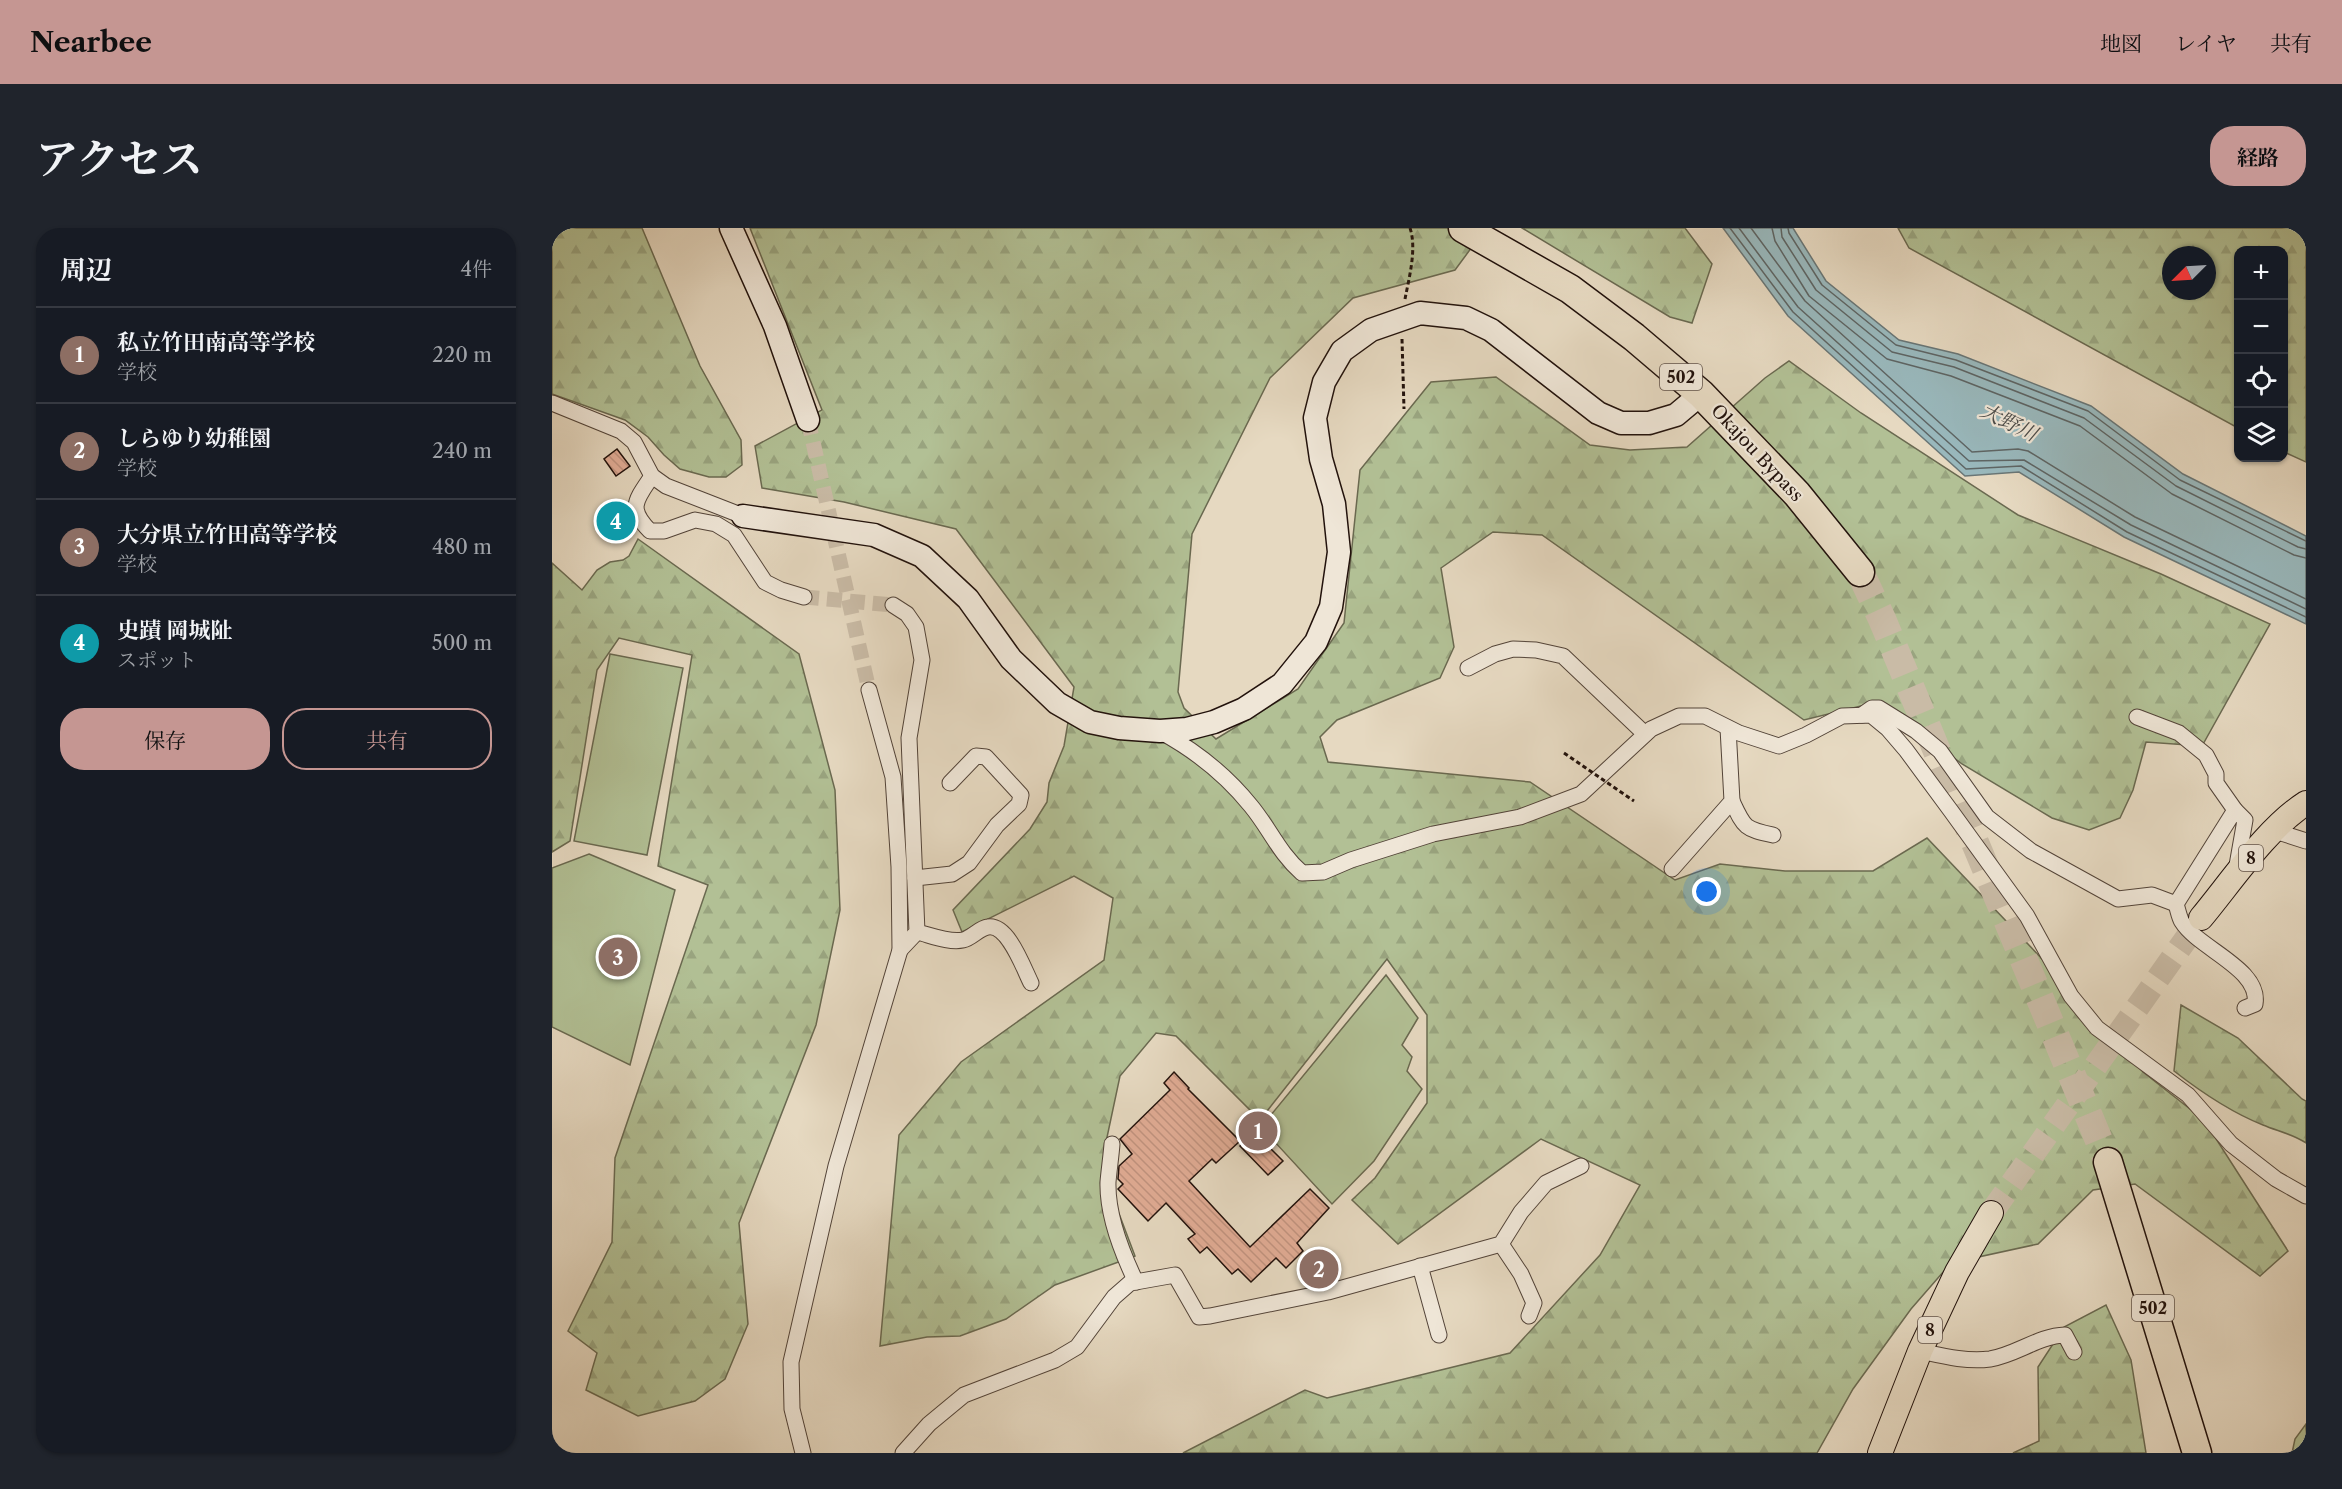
<!DOCTYPE html>
<html lang="ja">
<meta charset="utf-8">
<style>
body{margin:0;font-family:"Libre Caslon Text","Noto Serif JP",serif;background:#20242c;color:#f1f3f6}
.controls{position:absolute;right:18px;top:18px;display:grid;overflow:hidden;border-radius:12px;box-shadow:0 2px 4px #0004}
.controls button{width:54px;height:54px;display:grid;place-items:center;padding:0;border:0;border-bottom:2px solid #363941;background:#171b24;color:#f1f3f6;font:30px sans-serif}
.compass{position:absolute;left:1610px;top:18px;width:54px;height:54px;border-radius:50%;background:#171b24;box-shadow:0 2px 4px #0004;rotate:246deg}
.you{position:absolute;left:1155px;top:664px;width:21px;height:21px;margin:-15px;border:4px solid #fff;border-radius:50%;background:#1a73e8;box-shadow:0 0 0 9px #1a73e833}
.badge{display:grid;place-items:center;width:39px;height:39px;border-radius:50%;background:#c59692;color:#fff;font-size:20px;font-weight:700}
.pin{position:absolute;translate:-50% -50%;border:3px solid #fff;box-shadow:0 2px 6px #0006}
.list{margin:0;padding:0;list-style:none}
h2{display:flex;justify-content:space-between;align-items:center;height:78px;margin:0;padding:0 24px;font-size:26px}
h2 small{font-size:20px;font-weight:400;color:#9ea1a6}
.list li{display:grid;grid-template-columns:39px 1fr auto;gap:18px;align-items:center;box-sizing:border-box;height:96px;padding:0 24px;border-top:2px solid #363941}
.list b{display:block;font-size:22px;white-space:nowrap}
.list p{margin:0;font-size:20px;white-space:nowrap;color:#9ea1a6}
.list em{font-size:20px;font-style:normal;color:#9ea1a6}
.actions{display:flex;gap:12px;padding:18px 24px}
.actions a{flex:1;padding:14px 0;border:2px solid #c59692;border-radius:24px;text-align:center;font-size:21px;color:#c59692}
.actions .main{background:#c59692;color:#111}
.icon{flex:none;width:33px;height:33px;fill:none;stroke:currentColor;stroke-width:2;stroke-linecap:round;stroke-linejoin:round}
.map{position:relative;flex:none;width:1754px;height:1225px;overflow:hidden;border-radius:24px}
header{display:flex;align-items:center;gap:36px;box-sizing:border-box;height:84px;padding:0 30px;background:#c59692;color:#111}
header strong{font-size:28px}
nav{display:flex;gap:33px;margin-inline-start:auto;font-size:21px}
.intro{display:flex;align-items:center;justify-content:space-between;box-sizing:border-box;height:144px;padding:0 36px}
h1{margin:0;font-size:42px}
.button{padding:15px 27px;border-radius:24px;background:#c59692;color:#111;font-size:21px;font-weight:700}
main{display:flex;gap:36px;padding:0 36px}
aside{flex:1;background:#171b24;border-radius:24px;box-shadow:0 2px 4px #0004}
.map>svg:first-child{display:block}
.green{fill:#b2c095;stroke:#6a6950;stroke-width:1.5}
.forest{fill:url(#forest-firs);stroke:#6a6950;stroke-width:1.5;fill-rule:evenodd}
.water{fill:#99b8bc;stroke:#697676;stroke-width:1.5}
.lines{fill:none;stroke-linecap:round;stroke-linejoin:round}
.shore{stroke:#5e6564;stroke-width:1.5}
.building{fill:url(#building-back-hatch);stroke:#22120c;stroke-width:1.5}
.street-tunnel{stroke:#c9bba6;stroke-width:15;stroke-dasharray:15 8;stroke-linecap:butt}
.primary-tunnel{stroke:#c9bba6;stroke-width:24;stroke-dasharray:24 12;stroke-linecap:butt}
.highway-tunnel{stroke:#c9bba6;stroke-width:28;stroke-dasharray:28 14;stroke-linecap:butt}
.street-casing{stroke:#534439;stroke-width:17}
.secondary-casing{stroke:#22120c;stroke-width:25}
.primary-casing{stroke:#22120c;stroke-width:26}
.highway-casing{stroke:#22120c;stroke-width:31}
.path{stroke:#22120c;stroke-width:3;stroke-dasharray:4.5 3;stroke-linecap:butt}
.street{stroke:#efe6d7;stroke-width:15}
.secondary{stroke:#efe6d7;stroke-width:22}
.primary{stroke:#e6d9c1;stroke-width:24}
.highway{stroke:#e6d9c1;stroke-width:28}
.path-bridge{stroke:#22120c;stroke-width:3;stroke-dasharray:4.5 3;stroke-linecap:butt}
.labels{text-anchor:middle;stroke-width:4.5;stroke-linejoin:round;paint-order:stroke}
.shield{fill:#efe6d7;stroke:#605249;stroke-width:1.5}
.shield-label{font-size:16px;font-weight:bold;fill:#22120c}
.street-label{font-size:18px;fill:#22120c;stroke:#efe6d7}
.water-label{font-size:20px;font-style:italic;fill:#4c4c4a;stroke:#efe6d7}
</style>
<header>
<strong>Nearbee</strong>
<nav><a>地図</a><a>レイヤ</a><a>共有</a></nav>
</header>
<div class="intro"><h1>アクセス</h1><a class="button">経路</a></div>
<main>
<aside>
<h2>周辺<small>4件</small></h2>
<ul class="list">
<li><span class="badge" style="background:#8d6e63">1</span><div><b>私立竹田南高等学校</b><p>学校</p></div><em>220 m</em></li>
<li><span class="badge" style="background:#8d6e63">2</span><div><b>しらゆり幼稚園</b><p>学校</p></div><em>240 m</em></li>
<li><span class="badge" style="background:#8d6e63">3</span><div><b>大分県立竹田高等学校</b><p>学校</p></div><em>480 m</em></li>
<li><span class="badge" style="background:#0f9aa8">4</span><div><b>史蹟 岡城阯</b><p>スポット</p></div><em>500 m</em></li>
</ul>
<div class="actions"><a class="main">保存</a><a>共有</a></div>
</aside>
<div class="map">
<svg width="1754" height="1225" viewBox="0 0 1754 1225">
<defs>
<pattern id="forest-firs" width="22" height="20" patternUnits="userSpaceOnUse" patternTransform="scale(1.5)"><rect width="22" height="20" fill="#b2c095"/><path d="M5 1l3.5 6h-7zM16 11l3.5 6h-7z" fill="#99a47f"/></pattern>
<pattern id="building-back-hatch" width="6" height="6" patternUnits="userSpaceOnUse" patternTransform="scale(1.5)"><rect width="6" height="6" fill="#e1ac95"/><path d="M-1 5l2 2M0 0l6 6M5-1l2 2" fill="none" stroke="#c1937f"/></pattern>
</defs>
<rect width="100%" height="100%" fill="#e6d9c1"/>
<filter id="stains"><feTurbulence type="fractalNoise" baseFrequency=".00333" numOctaves="4"/><feColorMatrix values="0 0 0 0 .2 0 0 0 0 .09 0 0 0 0 .02 0 0 0 .5 -.17"/></filter>
<radialGradient id="worn" r=".72"><stop offset=".6" stop-color="#630" stop-opacity="0"/><stop offset="1" stop-color="#630" stop-opacity=".3"/></radialGradient>
<g class="green">
<path d="M58,426L131,440L95,627L22,613Z"/>
<path d="M37,626L123,662L78,837L0,799V640Z"/>
<path d="M834,747L866,790L850,817L860,829L855,843L870,861L822,933L780,976L709,899Z"/>
</g>
<g class="forest">
<path d="M0,0H90L148,138L189,212L190,237L174,249H157L128,241L112,227L96,209L73,192L0,166Z"/>
<path d="M198,0H934L903,42L801,70L718,150L640,306L626,464L632,480L664,511L746,461L792,395L808,242L879,154L944,149L1038,217L1078,222L1135,219L1213,150L1237,133L1309,185L1466,287L1609,346L1718,396L1650,518L1594,514L1581,562L1568,590L1537,602L1500,590L1410,536L1329,473L1252,492L990,307L941,304L889,340L902,419L888,450L785,492L768,509L776,534L978,554L1123,652L1168,636L1233,643H1321L1375,610L1533,776L1591,844L1652,892L1736,1023L1708,1048L1583,956L1541,962L1486,1016L1399,1035L1359,1081L1301,1161L1265,1225H631L753,1162L775,1170L958,1125L1048,1027L1088,957L989,911L846,1016L800,972L823,950L875,875V787L835,731L708,892L624,808L604,805L568,848L554,914L560,967L583,1028L503,1057L454,1091L408,1108L375,1109L328,1118L347,907L409,834L552,732L561,670L522,648L410,704L401,682L478,601L495,574L497,555L512,518L522,459L404,301L292,274L210,260L203,218L270,182Z"/>
<path d="M970,0H1133L1160,36L1140,95L1118,89Z"/>
<path d="M1346,0H1754V234L1732,224V22H1686V200L1357,20ZM1619,27H1655V63H1619Z"/>
<path d="M86,311L247,426L283,562L288,682L264,797L187,995L196,1096L173,1151L143,1173L86,1188L34,1162L45,1125L16,1103L60,1014L63,930L156,657L106,638L140,427L67,410L45,442L18,613L0,624V335L30,362L45,342L58,334L71,332L77,328Z"/>
<path d="M1629,777L1686,810L1750,871L1754,873V915C1741,906 1725,903 1711,897C1678,884 1649,864 1622,843Z"/>
<path d="M1554,1077L1579,1132L1594,1225H1461L1487,1213L1486,1139L1512,1099Z"/>
<path d="M1754,1196V1225H1740L1743,1211Z"/>
</g>
<path class="water" d="M1171,0H1241L1274,53L1347,112L1406,126L1539,178L1631,246L1754,308V396L1572,309L1467,244L1413,248L1236,88Z"/>
<g class="lines">
<g class="shore">
<path d="M1178,0L1241,84L1414,241L1469,238L1575,304L1754,389"/>
<path d="M1187,0L1246,79L1417,233L1472,232L1579,297L1754,381"/>
<path d="M1199,0L1253,73L1420,224L1466,221L1476,223L1583,289L1754,371"/>
<path d="M1220,0L1223,13L1257,68L1335,131L1399,148L1528,198L1620,266L1742,327L1754,330"/>
<path d="M1229,0L1230,9L1264,62L1340,124L1402,139L1532,190L1624,258L1746,319L1754,321"/>
<path d="M1236,0L1237,5L1270,57L1344,117L1404,132L1536,183L1628,252L1754,313"/>
</g>
</g>
<g class="building">
<path d="M65,221L78,238L64,248L52,231Z"/>
<path d="M622,844L637,860L636,861L688,913L664,935L660,931L637,953L698,1019L758,961L777,980L745,1015L751,1023L734,1040L724,1030L699,1054L686,1041L680,1046L655,1019L648,1025L636,1011L643,1006L614,975L596,993L566,961L571,956L566,951L567,938L580,926L568,911L618,862L612,855Z"/>
<path d="M702,904L731,933L716,947L688,918Z"/>
</g>
<g class="lines">
<g class="street-tunnel">
<path d="M256,192L317,462"/>
<path d="M252,369L341,377"/>
</g>
<path class="primary-tunnel" d="M1439,985L1649,690"/>
<path class="highway-tunnel" d="M1308,344L1330,391L1556,934"/>
<defs>
<g id="street">
<path d="M0,175L69,203L82,214L100,248L114,258L191,288"/>
<path d="M100,248C84,272 75,280 98,303H112L143,292L164,296L182,307L213,354L229,362L252,369"/>
<path d="M341,377L355,386L364,399L370,432L357,510L365,704L348,722"/>
<path d="M916,440L943,426L961,421L984,422L1011,428L1093,506"/>
<path d="M1310,487L1320,480H1327L1364,503L1388,523L1435,589L1479,623L1566,671L1600,667L1624,676"/>
<path d="M1585,489L1627,505L1654,527L1664,546V555L1683,582"/>
<path d="M609,504C644,523 674,547 699,578C718,601 727,625 750,645L771,644L799,632L881,606L968,589L1029,566L1099,501L1127,488H1153L1187,505L1227,518L1254,507L1290,488L1319,487L1336,501L1354,522L1399,583L1475,688L1519,768L1545,800L1636,867L1679,916L1724,951L1754,968"/>
<path d="M1180,573C1192,599 1192,601 1221,607"/>
<path d="M1723,603L1754,613"/>
<path d="M1120,641L1180,573L1176,500"/>
<path d="M1684,643L1693,592L1683,582L1624,676C1626,682 1627,689 1630,694C1647,721 1709,741 1703,776L1693,780"/>
<path d="M363,650L400,646L417,635L445,597L467,576L469,567L434,529L424,528L398,555"/>
<path d="M365,704C378,707 397,715 411,712C420,710 427,700 436,699C456,696 471,739 479,755"/>
<path d="M560,916C559,929 557,942 556,954C555,988 570,1025 584,1054"/>
<path d="M949,1016L969,1046L982,1075L977,1088"/>
<path d="M868,1038L887,1107"/>
<path d="M1368,1123C1391,1128 1414,1134 1438,1131C1464,1127 1486,1108 1513,1107L1522,1124"/>
<path d="M251,1225L240,1181L239,1134L284,938L348,722L347,639L341,549L317,462"/>
<path d="M351,1225L377,1196L412,1167L503,1132L525,1119L562,1069L578,1055L623,1047L647,1089L658,1088L776,1064L949,1016L969,984L994,955L1029,938"/>
</g>
<g id="secondary">
<path d="M179,0L223,98L256,192"/>
<path d="M191,288L322,307L370,328L416,371L459,431L505,475L538,494L567,500L608,503L635,501L662,494L692,481L730,456L764,414L779,379L787,324L782,276L769,231L763,190L772,154L790,123L819,102L868,85L914,90L939,102L1046,185L1069,195H1097L1124,187L1149,166"/>
</g>
<g id="primary">
<path d="M1649,690C1679,654 1715,600 1754,575"/>
<path d="M1328,1225L1368,1123L1405,1044L1439,985"/>
</g>
<g id="highway">
<path d="M911,0L1018,61L1082,109L1149,166L1245,266L1308,344"/>
<path d="M1556,934L1645,1225"/>
</g>
</defs>
<use href="#street" class="street-casing"/>
<use href="#secondary" class="secondary-casing"/>
<use href="#primary" class="primary-casing"/>
<use href="#highway" class="highway-casing"/>
<g class="path">
<path d="M853,71C857,50 865,21 858,0"/>
<path d="M850,111L852,181"/>
</g>
<use href="#street" class="street"/>
<use href="#secondary" class="secondary"/>
<use href="#primary" class="primary"/>
<use href="#highway" class="highway"/>
<path class="path-bridge" d="M1012,525L1082,573"/>
</g>
<g class="labels">
<g class="shield">
<rect x="1108" y="136" width="42" height="26" rx="4.5"/>
<rect x="1687" y="617" width="24" height="26" rx="4.5"/>
<rect x="1580" y="1067" width="42" height="26" rx="4.5"/>
<rect x="1366" y="1089" width="24" height="26" rx="4.5"/>
</g>
<g class="shield-label">
<text x="1129" y="155">502</text>
<text x="1699" y="636">8</text>
<text x="1601" y="1086">502</text>
<text x="1378" y="1108">8</text>
</g>
<g class="street-label">
<text transform="translate(1205 225) rotate(47)" y="6">Okajou Bypass</text>
</g>
<g class="water-label">
<text transform="translate(1457 194) rotate(26)" y="7">大野川</text>
</g>
</g>
<rect width="100%" height="100%" filter="url(#stains)"/>
<rect width="100%" height="100%" fill="url(#worn)"/>
</svg>
<div class="controls">
<button>+</button>
<button>−</button>
<button><svg class="icon" aria-label="locate" viewBox="0 0 24 24"><circle cx="12" cy="12" r="6"/><path d="M12 2v4M12 18v4M2 12h4M18 12h4"/></svg></button>
<button><svg class="icon" aria-label="layers" viewBox="0 0 24 24"><path d="M12 4l9 5-9 5-9-5zM3 14l9 5 9-5"/></svg></button>
</div>
<svg class="compass" viewBox="-18 -18 36 36"><path d="M0-13l5 13h-10z" fill="#e53935"/><path d="M0 13l5-13h-10z" fill="#9ea1a6"/></svg>
<div class="you"></div>
<div class="pin badge" style="left:706px;top:903px;background:#8d6e63">1</div>
<div class="pin badge" style="left:767px;top:1041px;background:#8d6e63">2</div>
<div class="pin badge" style="left:66px;top:729px;background:#8d6e63">3</div>
<div class="pin badge" style="left:64px;top:293px;background:#0f9aa8">4</div>
</div>
</main>
